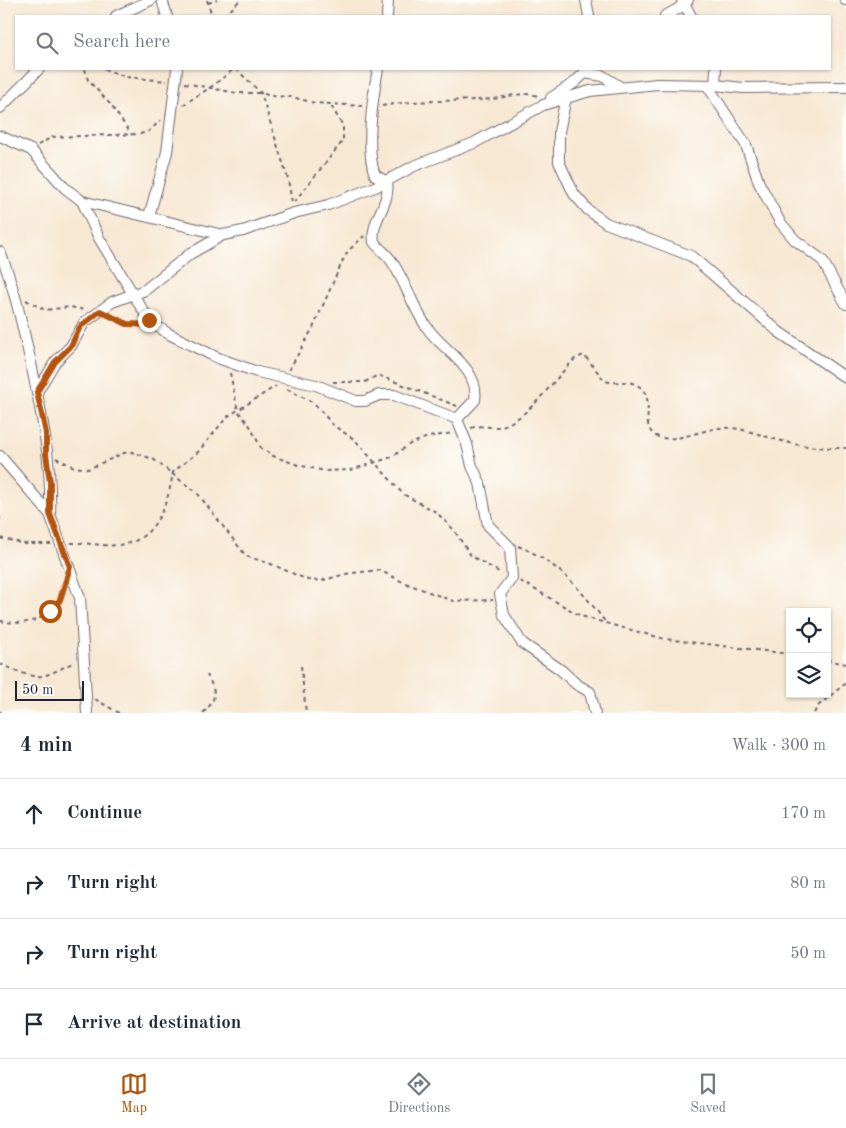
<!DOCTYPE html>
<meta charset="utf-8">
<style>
body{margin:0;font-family:"Old Standard TT",serif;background:#f2f2f3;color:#1f2937}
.controls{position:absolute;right:15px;bottom:15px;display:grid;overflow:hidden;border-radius:0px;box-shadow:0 1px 4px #0004}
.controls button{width:45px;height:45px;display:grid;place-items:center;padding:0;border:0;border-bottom:1px solid #e0e1e3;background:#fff;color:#1f2937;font:25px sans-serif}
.scale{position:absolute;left:15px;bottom:12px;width:69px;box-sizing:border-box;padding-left:5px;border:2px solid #22223b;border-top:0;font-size:14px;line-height:18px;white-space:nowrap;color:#22223b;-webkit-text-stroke:4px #fdfcf7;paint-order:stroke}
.stop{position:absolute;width:15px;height:15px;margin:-11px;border:4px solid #b45309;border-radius:50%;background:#fff}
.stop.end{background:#b45309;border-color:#fff;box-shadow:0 1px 5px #0008}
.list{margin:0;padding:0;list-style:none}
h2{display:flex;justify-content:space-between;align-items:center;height:65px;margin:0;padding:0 20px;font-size:21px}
h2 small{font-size:16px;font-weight:400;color:#747a83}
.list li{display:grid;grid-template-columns:32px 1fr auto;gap:15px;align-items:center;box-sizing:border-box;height:70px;padding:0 20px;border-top:1px solid #e0e1e3}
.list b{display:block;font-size:19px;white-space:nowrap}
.list em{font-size:16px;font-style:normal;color:#747a83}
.icon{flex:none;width:28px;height:28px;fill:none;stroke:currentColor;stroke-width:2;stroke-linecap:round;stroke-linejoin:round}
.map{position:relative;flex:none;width:846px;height:713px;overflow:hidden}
.search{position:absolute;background:#fff;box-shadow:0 1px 4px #0004;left:15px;right:15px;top:15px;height:55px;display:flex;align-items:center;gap:12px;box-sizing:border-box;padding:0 18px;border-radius:0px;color:#747a83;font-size:19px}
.sheet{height:345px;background:#fff}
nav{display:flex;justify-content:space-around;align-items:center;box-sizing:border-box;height:70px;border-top:1px solid #e0e1e3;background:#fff;font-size:14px;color:#747a83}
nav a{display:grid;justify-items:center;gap:2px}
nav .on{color:#b45309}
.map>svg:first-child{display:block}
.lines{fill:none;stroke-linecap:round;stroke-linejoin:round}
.minor-casing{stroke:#6d6770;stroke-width:12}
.path{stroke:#6d6770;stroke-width:2;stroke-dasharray:4 4;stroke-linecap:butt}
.minor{stroke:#fff;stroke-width:10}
.route{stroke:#b45309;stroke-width:6}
</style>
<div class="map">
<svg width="846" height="713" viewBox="0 0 846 713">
<rect width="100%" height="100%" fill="#fdfcf7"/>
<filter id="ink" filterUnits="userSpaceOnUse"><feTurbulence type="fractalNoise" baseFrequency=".02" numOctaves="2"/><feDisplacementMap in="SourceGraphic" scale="10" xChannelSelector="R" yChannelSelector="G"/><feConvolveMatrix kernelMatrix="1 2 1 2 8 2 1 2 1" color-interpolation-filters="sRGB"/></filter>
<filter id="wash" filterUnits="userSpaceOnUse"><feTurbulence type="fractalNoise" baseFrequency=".0096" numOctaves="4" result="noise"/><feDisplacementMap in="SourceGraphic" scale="20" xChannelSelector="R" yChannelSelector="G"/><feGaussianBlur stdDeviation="1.12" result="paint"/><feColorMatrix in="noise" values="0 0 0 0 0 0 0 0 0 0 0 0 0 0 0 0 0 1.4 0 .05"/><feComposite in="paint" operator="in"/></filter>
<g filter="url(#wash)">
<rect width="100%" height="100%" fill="#f7e8d3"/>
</g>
<g filter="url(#ink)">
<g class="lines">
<defs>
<g id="minor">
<path d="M162,0L167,16"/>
<path d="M586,0L589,16"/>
<path d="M682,0L691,16"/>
<path d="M845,0H846"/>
<path d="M116,16L151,0"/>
<path d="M387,16L388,0"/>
<path d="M665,16L678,9L688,0"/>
<path d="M378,69C373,95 365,150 375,175L387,182C391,204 370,220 374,242C380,250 389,255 394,265C406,284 413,307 426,326C441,350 480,367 475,400L457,419"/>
<path d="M586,69L585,73L603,76L619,86"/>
<path d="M707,85L746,145L759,183L780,222L795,240L822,260L846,304"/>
<path d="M715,85L716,69"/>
<path d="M566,97L559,132V162L574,194L588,210L606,223L691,256L779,332L846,378"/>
<path d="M551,98L574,83L589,69"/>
<path d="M0,108L39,69"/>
<path d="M0,136L31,150L65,188L82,201L223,235L243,231L294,213L328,205L375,187L414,166L474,143L543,105L590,91L657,84L715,85L743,88L846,87"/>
<path d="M82,201L99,238L144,312L155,325L169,334L218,358L257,372L316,385L356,401H365L379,395H394L457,419L467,444L472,466L480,483L488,525L510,547L512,578L500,594L504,615L522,643L561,670L576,684L590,692L595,713"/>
<path d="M149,216L167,152L177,69"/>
<path d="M0,252C14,286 22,324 30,359C41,410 52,461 50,514"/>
<path d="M37,392L55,362L71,346L84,323L112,302L145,290L190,254L223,235"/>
<path d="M0,456L50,514L80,598L87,713"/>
</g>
</defs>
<use href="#minor" class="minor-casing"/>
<g class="path">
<path d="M207,0L212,16"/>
<path d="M208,3L217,0"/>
<path d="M225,16L240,0"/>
<path d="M85,69L88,80L110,104L132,135"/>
<path d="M104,69L126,77L167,81"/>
<path d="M236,69L261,93L288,179L292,203"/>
<path d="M185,83L236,93H261L271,96L292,97L315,103L362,106"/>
<path d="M183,105L211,87L234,69"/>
<path d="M382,106C419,99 455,102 493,99C508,97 523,91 538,96"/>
<path d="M38,145L52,137L140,134L148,132L161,120"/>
<path d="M294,202L343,141V126L330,104"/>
<path d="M26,300L45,310L70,307L85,310"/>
<path d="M109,315L127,323L142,325"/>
<path d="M289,370L313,328L343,260L348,251L364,236"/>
<path d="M230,373L238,411L250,426L261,448L273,456L298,465L325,471L351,470L392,457L410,444L428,437L453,433"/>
<path d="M333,382H365L378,375L457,406"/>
<path d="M287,389L314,403L334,426L354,439L403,494L436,512L454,530L471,556L501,573"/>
<path d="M471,428C481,424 492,429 502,426C531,417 554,378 576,358L584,355L605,381C615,384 626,380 635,384C660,396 637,425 656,436C671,444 702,430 719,428C741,426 761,436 782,441C803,447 825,448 846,448"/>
<path d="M56,458L74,467L88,469L124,453L132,452L153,459L198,494L246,556L271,564L308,580L321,581L345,574L379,570L405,583L453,601L493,600"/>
<path d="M0,517V520"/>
<path d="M0,538L25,544H51"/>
<path d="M71,543C88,542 107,548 125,544C157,538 169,500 173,472L198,452L227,417L276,386"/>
<path d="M518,546C558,562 582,591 607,624"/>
<path d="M520,581L581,616L616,626L665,639L790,654"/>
<path d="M0,621C33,627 52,618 65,587"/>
<path d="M827,660L846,664"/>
<path d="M0,664C13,669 32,680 46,675C56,672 65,666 75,662"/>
<path d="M301,666L306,713"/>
<path d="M95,699L119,713"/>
<path d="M0,711L1,713"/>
<path d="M203,713C218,698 216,692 207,675"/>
<path d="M814,713L819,705L846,683"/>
</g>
<use href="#minor" class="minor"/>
</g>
</g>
<g class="lines" filter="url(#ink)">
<path class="route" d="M50,611L60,600L70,567L50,514V482L46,454V433L37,392L55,362L71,346L80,327L100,311L127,324L154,325L149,320"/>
</g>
</svg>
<div class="controls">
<button><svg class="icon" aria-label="locate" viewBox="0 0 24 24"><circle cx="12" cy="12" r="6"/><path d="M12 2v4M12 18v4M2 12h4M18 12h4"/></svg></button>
<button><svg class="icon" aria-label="layers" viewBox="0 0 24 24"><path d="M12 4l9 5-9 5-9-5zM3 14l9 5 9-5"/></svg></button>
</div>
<div class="scale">50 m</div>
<div class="stop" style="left:50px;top:611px"></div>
<div class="stop end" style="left:149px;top:320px"></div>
<div class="search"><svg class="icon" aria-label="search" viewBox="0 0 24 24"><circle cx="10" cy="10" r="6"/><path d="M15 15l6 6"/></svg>Search here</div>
</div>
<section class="sheet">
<h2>4 min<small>Walk · 300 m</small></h2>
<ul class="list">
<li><svg class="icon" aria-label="ahead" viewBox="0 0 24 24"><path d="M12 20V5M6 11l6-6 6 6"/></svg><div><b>Continue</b></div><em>170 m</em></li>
<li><svg class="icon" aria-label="right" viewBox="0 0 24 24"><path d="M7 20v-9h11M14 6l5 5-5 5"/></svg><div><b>Turn right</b></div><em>80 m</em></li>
<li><svg class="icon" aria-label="right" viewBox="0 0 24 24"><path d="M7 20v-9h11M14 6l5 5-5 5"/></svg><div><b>Turn right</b></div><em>50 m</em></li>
<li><svg class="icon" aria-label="arrive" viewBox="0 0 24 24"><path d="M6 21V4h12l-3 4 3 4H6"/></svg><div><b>Arrive at destination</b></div></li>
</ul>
</section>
<nav>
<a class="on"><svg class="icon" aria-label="map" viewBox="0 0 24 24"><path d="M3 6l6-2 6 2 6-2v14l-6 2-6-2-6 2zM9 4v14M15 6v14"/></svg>Map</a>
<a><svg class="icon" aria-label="directions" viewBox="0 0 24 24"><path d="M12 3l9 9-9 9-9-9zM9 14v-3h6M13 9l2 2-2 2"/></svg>Directions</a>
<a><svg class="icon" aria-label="saved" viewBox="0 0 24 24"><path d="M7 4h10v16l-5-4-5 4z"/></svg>Saved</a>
</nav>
